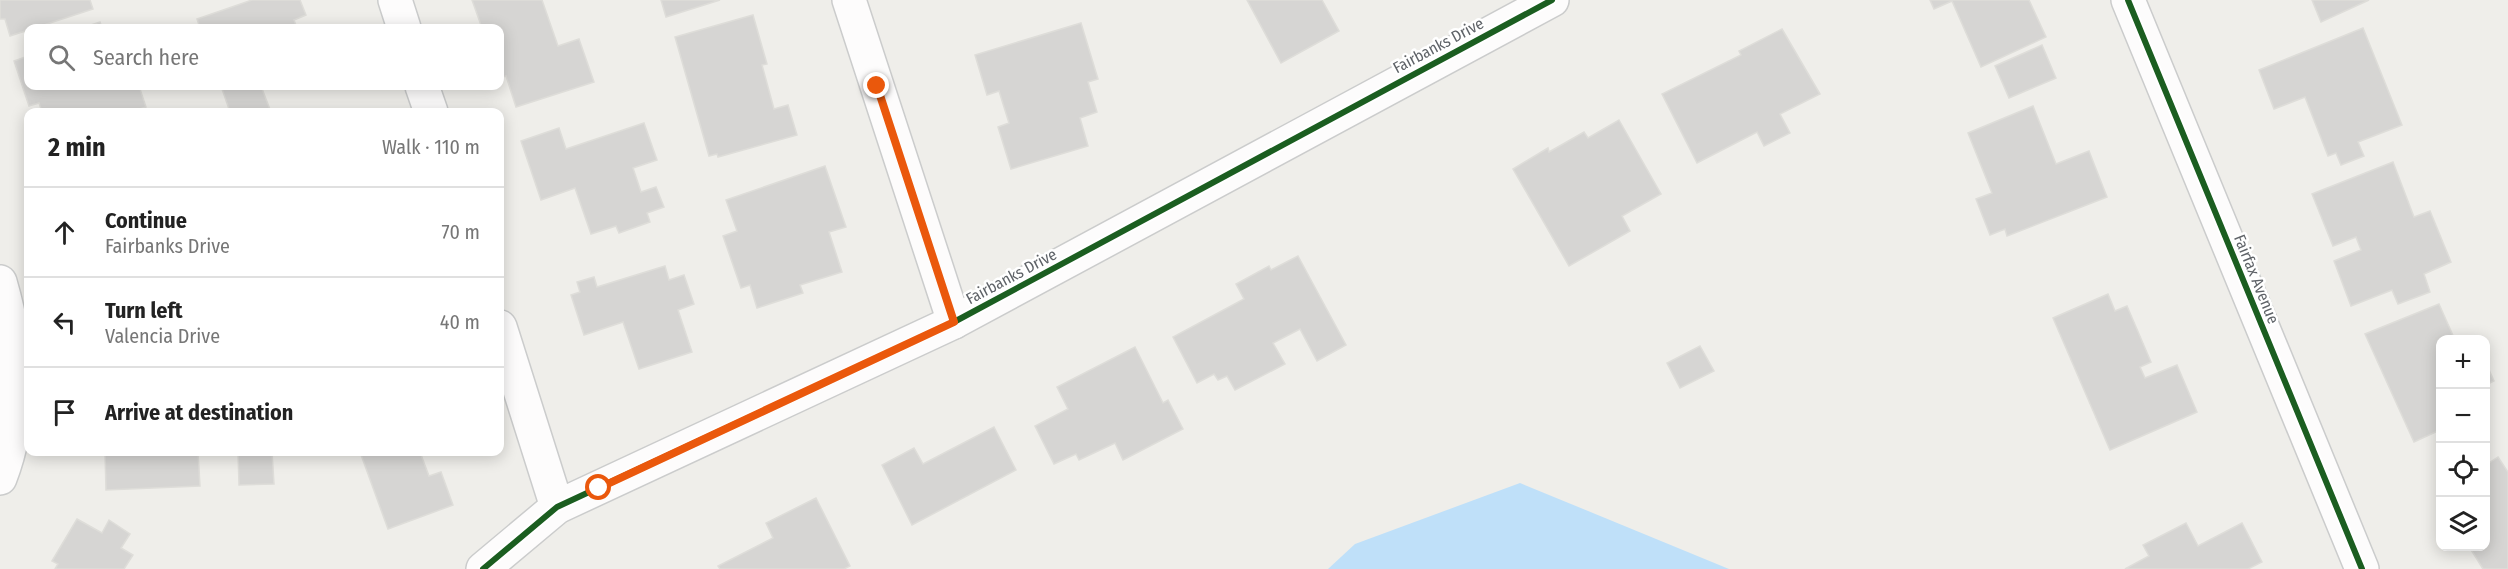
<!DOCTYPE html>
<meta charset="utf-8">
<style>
body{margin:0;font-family:"Fira Sans Condensed",sans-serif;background:#f2f2f2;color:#222}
.controls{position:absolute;right:18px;bottom:18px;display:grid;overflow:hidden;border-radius:12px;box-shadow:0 3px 15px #0003}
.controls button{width:54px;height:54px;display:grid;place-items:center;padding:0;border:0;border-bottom:2px solid #e0e0e0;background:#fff;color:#222;font:30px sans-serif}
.stop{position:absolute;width:18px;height:18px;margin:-14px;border:4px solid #ea580c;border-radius:50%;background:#fff}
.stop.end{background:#ea580c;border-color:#fff;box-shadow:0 2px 6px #0008}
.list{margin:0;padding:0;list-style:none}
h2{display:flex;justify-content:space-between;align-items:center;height:78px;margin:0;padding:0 24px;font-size:26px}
h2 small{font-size:20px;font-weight:400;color:#767676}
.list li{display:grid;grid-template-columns:39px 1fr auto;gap:18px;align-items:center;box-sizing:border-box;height:90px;padding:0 24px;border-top:2px solid #e0e0e0}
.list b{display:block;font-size:22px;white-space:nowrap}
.list p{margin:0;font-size:20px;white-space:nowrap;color:#767676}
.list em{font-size:20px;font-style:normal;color:#767676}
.icon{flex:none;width:33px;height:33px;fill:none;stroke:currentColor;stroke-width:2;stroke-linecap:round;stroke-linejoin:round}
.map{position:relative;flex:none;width:2508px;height:569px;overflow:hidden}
.search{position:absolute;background:#fff;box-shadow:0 3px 15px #0003;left:24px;top:24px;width:480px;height:66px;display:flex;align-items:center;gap:15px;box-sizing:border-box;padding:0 21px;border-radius:12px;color:#767676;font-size:22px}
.panel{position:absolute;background:#fff;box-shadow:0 3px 15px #0003;left:24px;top:108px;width:480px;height:348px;border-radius:12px}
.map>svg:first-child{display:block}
.water{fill:#bfe0f9}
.building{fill:#d6d5d3;stroke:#deddd9;stroke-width:1.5}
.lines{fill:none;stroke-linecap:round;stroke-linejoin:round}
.minor-casing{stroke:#cbcccc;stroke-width:36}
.minor{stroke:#fdfcfc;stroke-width:33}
.cycleway-casing{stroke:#fff;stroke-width:10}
.cycleway{stroke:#1b5e20;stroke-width:6}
.route{stroke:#ea580c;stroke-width:8}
.labels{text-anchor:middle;stroke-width:5;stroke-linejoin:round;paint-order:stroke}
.street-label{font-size:16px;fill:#5f6368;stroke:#fff}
</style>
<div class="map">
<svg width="2508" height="569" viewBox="0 0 2508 569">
<rect width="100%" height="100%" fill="#efeeea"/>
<path class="water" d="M1520,483L1729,569H1328L1355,544Z"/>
<g class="building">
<path d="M0,0H90L93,9L10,36L5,19H0Z"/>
<path d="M252,0H300L306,15L294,20L297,28H200L197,19Z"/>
<path d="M472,0H542L558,46L579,39L594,82L516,107L506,76L500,78V28H482Z"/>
<path d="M661,0H720L666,17Z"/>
<path d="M1247,0H1322L1339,31L1281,63Z"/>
<path d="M1930,0H2029L2046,37L1981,67L1952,1L1934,9Z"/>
<path d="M2312,0H2369L2321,22Z"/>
<path d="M753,15L767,64L762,65L774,109L788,105L797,135L718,157L717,154L709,156L675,37Z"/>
<path d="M100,22L102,28H82Z"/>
<path d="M1081,23L1098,79L1088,82L1097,112L1080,118L1088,146L1011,169L998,127L1009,123L999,91L987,95L975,55Z"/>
<path d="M2363,28L2402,125L2358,142L2364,156L2341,165L2336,153L2328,156L2305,97L2274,109L2259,70Z"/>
<path d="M1782,29L1820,94L1780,114L1790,133L1764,146L1757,132L1697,163L1662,94L1741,55L1739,51Z"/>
<path d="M2042,45L2056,78L2009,98L1995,66Z"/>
<path d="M28,56V86H139L146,107L130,112H42L39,103L29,106L14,61Z"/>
<path d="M221,86H261L271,112H230Z"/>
<path d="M2033,106L2056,164L2089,151L2107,197L2007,236L2005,229L1990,235L1976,199L1992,193L1968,133Z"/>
<path d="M1619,120L1661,194L1622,216L1630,231L1569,266L1513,169L1548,148L1549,152L1584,132L1588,138Z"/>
<path d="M644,123L657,160L633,168L641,192L656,187L664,207L647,213L650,222L619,233L616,226L591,234L575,188L541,200L521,141L559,128L566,149Z"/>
<path d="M2393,162L2414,217L2430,211L2451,262L2424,274L2430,292L2398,304L2392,290L2351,306L2334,261L2361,250L2356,237L2333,246L2312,194Z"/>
<path d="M825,166L846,227L829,232L842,272L800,285L803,293L757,308L750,285L741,288L723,236L737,231L726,200Z"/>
<path d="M1298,256L1346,345L1317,361L1300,329L1273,343L1285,364L1235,390L1227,376L1218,380L1214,374L1197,383L1173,337L1244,299L1236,284L1269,266L1271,270Z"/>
<path d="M665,266L669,280L684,275L694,304L678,310L692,352L639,369L623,322L584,335L571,295L580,292L577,282L594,277L597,287Z"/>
<path d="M2108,294L2115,311L2127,306L2151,362L2140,367L2145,378L2177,365L2197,412L2110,450L2053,318Z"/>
<path d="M2439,304L2455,340H2440V430L2414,442L2365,334Z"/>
<path d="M1700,346L1714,371L1680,388L1667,363Z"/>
<path d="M1135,347L1163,403L1168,400L1183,429L1123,460L1115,443L1079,460L1076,454L1054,464L1035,426L1068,409L1057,387Z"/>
<path d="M2486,363L2494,381L2486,385Z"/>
<path d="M994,427L1016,470L912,525L882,465L914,448L923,464Z"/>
<path d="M105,452H198L200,486L106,490Z"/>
<path d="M238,452H272L274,484L239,485Z"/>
<path d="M360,452H420L429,476L441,472L453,505L388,529Z"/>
<path d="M2498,457L2508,472V569H2483L2470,548L2468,549L2466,546H2486V465Z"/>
<path d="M816,498L850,566L844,569H720L718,566L773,538L766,523Z"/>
<path d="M77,519L102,533L109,520L130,534L121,548L133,555L124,569H55L58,564L52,561Z"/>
<path d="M2186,523L2198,546L2242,523L2262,562L2248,569H2125L2149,556L2143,545Z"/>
</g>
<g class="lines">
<defs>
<g id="minor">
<path d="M395,0L404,28"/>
<path d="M849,0L954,322"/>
<path d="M2128,0L2362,569"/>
<path d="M422,86L431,112"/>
<path d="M0,282C19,347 25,414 0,478"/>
<path d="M500,327L557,507"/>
<path d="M483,569L557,507L954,322L1552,0"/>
</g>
</defs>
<use href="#minor" class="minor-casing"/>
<use href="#minor" class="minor"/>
<defs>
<g id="cycleway">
<path d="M2128,0L2362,569"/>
<path d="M483,569L557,507L954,322L1552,0"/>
</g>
</defs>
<use href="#cycleway" class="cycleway-casing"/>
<use href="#cycleway" class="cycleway"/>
</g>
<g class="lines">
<path class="route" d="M599,488L954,322L877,86"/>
</g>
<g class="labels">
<g class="street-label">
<text transform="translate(1438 45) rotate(-28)" y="6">Fairbanks Drive</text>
<text transform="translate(1011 276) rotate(-28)" y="6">Fairbanks Drive</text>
<text transform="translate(2257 279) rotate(68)" y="6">Fairfax Avenue</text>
</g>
</g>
</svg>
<div class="controls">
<button>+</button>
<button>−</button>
<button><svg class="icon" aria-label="locate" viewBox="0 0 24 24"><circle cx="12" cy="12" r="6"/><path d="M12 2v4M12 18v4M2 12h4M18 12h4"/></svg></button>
<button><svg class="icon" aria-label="layers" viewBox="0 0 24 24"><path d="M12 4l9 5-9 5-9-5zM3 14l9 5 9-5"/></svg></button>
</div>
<div class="stop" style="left:599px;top:488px"></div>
<div class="stop end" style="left:877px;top:86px"></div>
<div class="search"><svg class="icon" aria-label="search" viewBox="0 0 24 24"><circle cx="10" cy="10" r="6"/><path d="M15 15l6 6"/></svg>Search here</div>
<section class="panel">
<h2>2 min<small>Walk · 110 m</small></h2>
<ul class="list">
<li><svg class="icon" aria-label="ahead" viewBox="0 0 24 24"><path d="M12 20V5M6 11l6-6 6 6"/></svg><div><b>Continue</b><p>Fairbanks Drive</p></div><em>70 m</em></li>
<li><svg class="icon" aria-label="left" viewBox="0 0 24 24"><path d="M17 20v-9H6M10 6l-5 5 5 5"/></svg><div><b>Turn left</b><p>Valencia Drive</p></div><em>40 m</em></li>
<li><svg class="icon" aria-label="arrive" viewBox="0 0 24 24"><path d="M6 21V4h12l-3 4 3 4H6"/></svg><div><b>Arrive at destination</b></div></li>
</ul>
</section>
</div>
